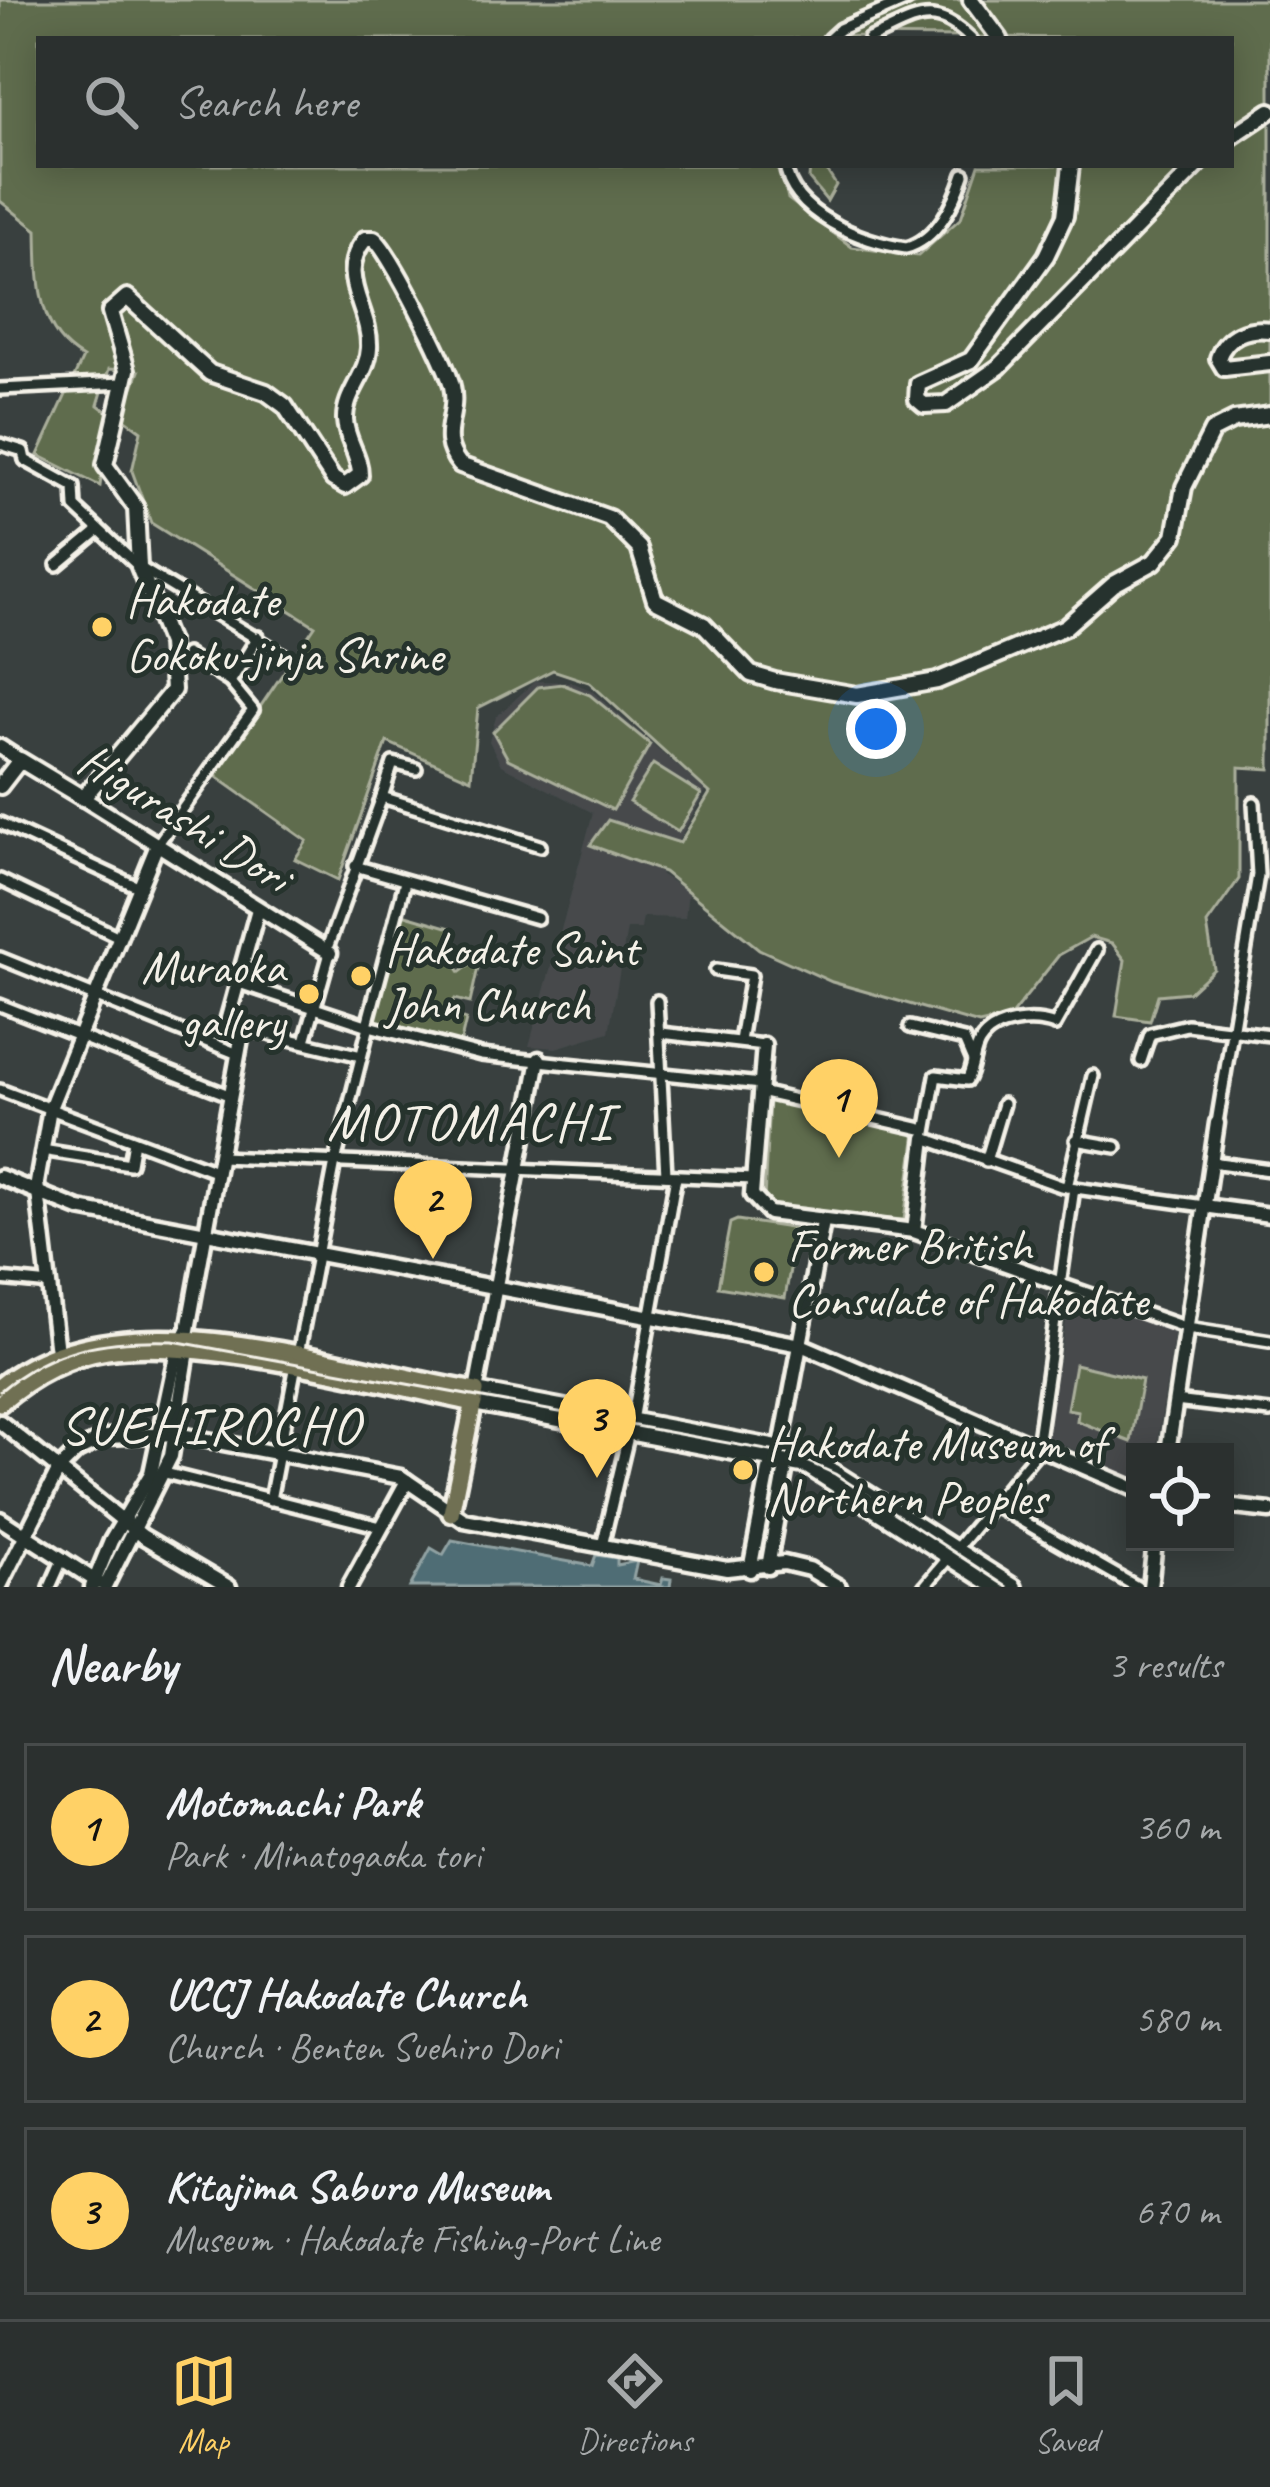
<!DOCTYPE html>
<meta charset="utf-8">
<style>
body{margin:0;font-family:Caveat,sans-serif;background:#373c3b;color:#f1f3f6}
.controls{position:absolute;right:36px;bottom:36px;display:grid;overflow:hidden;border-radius:0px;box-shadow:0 6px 30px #0003}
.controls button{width:108px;height:108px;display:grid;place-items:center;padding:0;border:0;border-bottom:3px solid #474b4b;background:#2b302f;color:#f1f3f6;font:60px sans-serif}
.you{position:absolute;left:876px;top:729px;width:42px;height:42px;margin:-30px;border:9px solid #fff;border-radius:50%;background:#1a73e8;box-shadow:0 0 0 18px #1a73e833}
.badge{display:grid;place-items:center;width:78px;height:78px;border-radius:50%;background:#ffd166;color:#111;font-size:39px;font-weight:700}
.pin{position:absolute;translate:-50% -99px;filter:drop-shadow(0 3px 6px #0008)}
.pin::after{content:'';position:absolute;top:63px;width:42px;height:36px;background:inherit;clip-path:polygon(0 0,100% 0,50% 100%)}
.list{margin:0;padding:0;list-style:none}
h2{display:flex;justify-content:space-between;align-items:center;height:156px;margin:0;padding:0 48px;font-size:51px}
h2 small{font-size:39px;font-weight:400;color:#a6a9aa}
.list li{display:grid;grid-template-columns:78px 1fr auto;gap:36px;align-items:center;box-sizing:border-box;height:168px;margin:0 24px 24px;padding:0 24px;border:3px solid #474b4b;border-radius:0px}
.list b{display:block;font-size:45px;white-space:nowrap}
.list p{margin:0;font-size:39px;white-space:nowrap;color:#a6a9aa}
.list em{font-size:39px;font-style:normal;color:#a6a9aa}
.icon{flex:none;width:66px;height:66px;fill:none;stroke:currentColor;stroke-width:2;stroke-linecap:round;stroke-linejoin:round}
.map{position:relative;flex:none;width:1270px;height:1587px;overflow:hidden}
.search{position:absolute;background:#2b302f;box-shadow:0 6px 30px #0003;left:36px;right:36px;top:36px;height:132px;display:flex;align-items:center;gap:30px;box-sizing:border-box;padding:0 42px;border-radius:0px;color:#a6a9aa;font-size:45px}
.sheet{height:732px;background:#2b302f}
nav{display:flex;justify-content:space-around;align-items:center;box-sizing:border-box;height:168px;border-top:3px solid #474b4b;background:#2b302f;font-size:33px;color:#a6a9aa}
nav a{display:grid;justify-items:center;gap:6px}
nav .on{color:#ffd166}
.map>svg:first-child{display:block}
.built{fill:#464a4c}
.green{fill:#5f6c4e;stroke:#aaae9b;stroke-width:3}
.water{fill:#4f6d75;stroke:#91a2a3;stroke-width:3}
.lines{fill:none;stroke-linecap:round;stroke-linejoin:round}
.minor-casing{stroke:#f4f1e8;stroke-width:18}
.tertiary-casing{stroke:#f4f1e8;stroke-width:21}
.secondary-casing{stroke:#f4f1e8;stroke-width:22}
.trunk-casing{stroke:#f4f1e8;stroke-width:24}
.minor{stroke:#26332d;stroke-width:9}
.tertiary{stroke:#26332d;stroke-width:12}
.secondary{stroke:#26332d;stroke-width:14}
.trunk{stroke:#706f52;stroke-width:15}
.tram{stroke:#f4f1e8;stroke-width:3}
.poi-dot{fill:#ffd166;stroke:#26332d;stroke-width:4.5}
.labels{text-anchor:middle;stroke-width:10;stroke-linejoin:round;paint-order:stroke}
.poi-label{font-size:48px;fill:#f4f1e8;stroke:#26332d;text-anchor:start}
.street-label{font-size:48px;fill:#f4f1e8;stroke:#26332d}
.quarter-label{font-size:54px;letter-spacing:3px;fill:#f4f1e8;stroke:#26332d}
</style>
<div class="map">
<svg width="1270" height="1587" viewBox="0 0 1270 1587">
<rect width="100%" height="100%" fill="#39403f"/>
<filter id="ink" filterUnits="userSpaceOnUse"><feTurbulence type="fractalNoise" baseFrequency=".00833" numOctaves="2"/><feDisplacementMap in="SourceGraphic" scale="24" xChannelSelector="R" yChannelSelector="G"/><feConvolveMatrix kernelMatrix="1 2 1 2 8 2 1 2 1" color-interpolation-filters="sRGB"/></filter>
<g filter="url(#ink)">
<g class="built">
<path d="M535,681L571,682L591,690L706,791L660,874L688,892L685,918L643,917L641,929H627L609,1032L556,1048L529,1046L593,813L501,765L489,741L496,717Z"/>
<path d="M1071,1292L1175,1329L1156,1452H1135V1479L1046,1437Z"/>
</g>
<g class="green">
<path d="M0,0H890L819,39H39V165H781L788,199L852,247L918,256L961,218L979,165H1231V39L838,36L926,0H1270V769L1239,767V879L1207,924L1214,969L1189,992L1158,995L1150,1021L1116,1016L1125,960L1112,943L1091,937L1059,955L1010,1017L979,1024L832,982L759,949L664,872L590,845L608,820L680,843L710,793L589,682L553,670L478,708L471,779L387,742L338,880L295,859L307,841L214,775L315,626L151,523L132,471L141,431L122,417L139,371L109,369L98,405L110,414L100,486L38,455L83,358C36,332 38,278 37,230L0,201Z"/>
<path d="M810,165H823L836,185L827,201L809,179Z"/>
<path d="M562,684L590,695L650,744L613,810L508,759L493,732L538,687Z"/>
<path d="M653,764L701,794L678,832L629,802Z"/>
<path d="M399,913L454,929L446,952L460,972L476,960L479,963L470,1003L455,999L447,1013L466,1020L460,1045L372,1020Z"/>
<path d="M769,1099L916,1132L904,1220L789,1211L764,1200Z"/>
<path d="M737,1220L797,1229L785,1298L718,1287L730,1223Z"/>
<path d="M1075,1364L1142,1380L1131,1442L1077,1421L1078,1411L1067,1409Z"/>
</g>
<path class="water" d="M452,1540L592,1566L596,1555L617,1558V1565L637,1561L633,1579L661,1585L663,1578L671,1579L670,1587H410L431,1548L443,1555Z"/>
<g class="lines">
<defs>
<g id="minor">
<path d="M829,39L840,29L907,0"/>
<path d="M869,39C914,20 932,0 971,39"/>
<path d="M785,165C791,214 862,242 906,248C937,240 955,202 964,174"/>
<path d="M0,389L123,383"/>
<path d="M0,444L23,451L25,460L74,487L75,507L139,567L290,659"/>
<path d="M57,565L99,530"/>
<path d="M230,682L258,637"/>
<path d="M382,797L393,763L416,769"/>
<path d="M0,823L140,888"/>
<path d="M157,845L253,710L230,682L186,654"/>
<path d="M355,866L537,918"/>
<path d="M0,880L119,937"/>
<path d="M1097,950L1055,1025C1033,1017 994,1020 980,1042C973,1052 974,1068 967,1080L936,1076L925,1138L1061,1186L1204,1206"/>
<path d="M326,951L382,797L540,846"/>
<path d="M0,958L238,1054"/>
<path d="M716,970L751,975L740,1041"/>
<path d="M236,982L369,1026L481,1055L761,1084"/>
<path d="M657,1001L666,1175"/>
<path d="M0,1005L231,1096"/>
<path d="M367,1025L405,882"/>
<path d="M910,1027L964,1040L973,1061"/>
<path d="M243,1028L361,1056"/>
<path d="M661,1033L764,1045"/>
<path d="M305,1041L330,953"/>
<path d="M1141,1061L1150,1034L1187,1025L1270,1035"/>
<path d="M0,1090L218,1172"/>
<path d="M760,1092L926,1130"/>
<path d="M1217,1123L1258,875L1254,803"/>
<path d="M1076,1140L1116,1147"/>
<path d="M42,1150L130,1164L134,1141"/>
<path d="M220,1157L753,1179"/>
<path d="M986,1161L1003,1104"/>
<path d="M1211,1162L1270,1170"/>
<path d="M1067,1187L1093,1076"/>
<path d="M0,1279L50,1284"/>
<path d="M1061,1284L1187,1328L1270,1341"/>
<path d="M1175,1401L1270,1412"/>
<path d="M165,1473L381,1527"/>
<path d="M270,1500L335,1162L369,1026"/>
<path d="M994,1505L1137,1587"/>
<path d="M602,1546L633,1415L676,1176"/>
<path d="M50,1587L63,1558"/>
<path d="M924,1587L1036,1453L1074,1188"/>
</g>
<g id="tertiary">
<path d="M0,747L20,760"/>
<path d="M83,798L330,953"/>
<path d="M764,1045L752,1195L769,1213L914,1231L925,1138"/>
<path d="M0,1177L79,1209L801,1345L1135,1489"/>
<path d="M1204,1206L1270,1215"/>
<path d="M914,1231L1061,1284"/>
<path d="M57,1352L37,1183L50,1108L157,845"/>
<path d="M476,1391L539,1059"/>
<path d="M0,1422L142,1536L229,1587"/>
<path d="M1168,1452L1217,1123"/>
<path d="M1225,1506L1270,1511"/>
<path d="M0,1519L99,1583"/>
<path d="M768,1567L787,1461L784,1454"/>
<path d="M750,1570L770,1465L781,1447L823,1222"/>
<path d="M0,1586L59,1469L77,1451L106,1437L176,1434L401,1477L464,1520L727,1569L784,1563L809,1569L839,1587"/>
<path d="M92,1587L111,1541L151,1473L177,1351L188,1330L243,1028L228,1018L258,909"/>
<path d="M105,1587L171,1456L189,1344"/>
<path d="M349,1587L407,1481"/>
<path d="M1150,1587L1155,1542"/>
</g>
<g id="secondary">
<path d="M971,0L1000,39"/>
<path d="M1231,137L1270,111"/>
<path d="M1071,165L1065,216L1046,256L971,360L918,384L917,399L924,405L946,404L999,367L1198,165"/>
<path d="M1270,330C1247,327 1226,335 1218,358L1224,368L1270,363"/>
<path d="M0,786L20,760L83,798L173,690L170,644L139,567L136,508L105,465L127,370L110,312L127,297L210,373L266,392L285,406L333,479L345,486L360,475C360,455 346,440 345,420C344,394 368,374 369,348C371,308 334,277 365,239H374C388,247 448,367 452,386C459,418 436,435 460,465L609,518L639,548L655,600L704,625L751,674L775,681L857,695L937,681L1065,627L1114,584L1154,562L1175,536L1184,487L1212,431L1234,420L1270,415"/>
<path d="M476,1391L804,1453L1014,1587"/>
<path d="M474,1403L807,1466L996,1587"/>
</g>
<g id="trunk">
<path d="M0,1386C121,1288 335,1368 476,1391L451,1513"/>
<path d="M0,1403C32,1376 66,1357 107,1351C203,1337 375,1382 474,1403"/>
</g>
</defs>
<use href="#minor" class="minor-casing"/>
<use href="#tertiary" class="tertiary-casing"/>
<use href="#secondary" class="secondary-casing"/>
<use href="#trunk" class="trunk-casing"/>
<use href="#minor" class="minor"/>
<use href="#tertiary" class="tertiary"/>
<use href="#secondary" class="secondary"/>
<use href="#trunk" class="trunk"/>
<path class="tram" d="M0,1391C51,1347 108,1339 173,1341L793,1455L835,1474L1007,1587"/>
</g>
</g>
<g class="poi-dot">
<circle cx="102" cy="627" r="12"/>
<circle cx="361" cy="976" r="12"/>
<circle cx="309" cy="994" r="12"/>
<circle cx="764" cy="1272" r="12"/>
<circle cx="743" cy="1470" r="12"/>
</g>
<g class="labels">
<g class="poi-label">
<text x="126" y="616">Hakodate<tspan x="126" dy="55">Gokoku-jinja Shrine</tspan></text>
<text x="385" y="965">Hakodate Saint<tspan x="385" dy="55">John Church</tspan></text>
<text x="285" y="983" text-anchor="end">Muraoka<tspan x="285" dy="55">gallery</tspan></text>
<text x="788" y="1261">Former British<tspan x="788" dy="55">Consulate of Hakodate</tspan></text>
<text x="767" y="1459">Hakodate Museum of<tspan x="767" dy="55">Northern Peoples</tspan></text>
</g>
<g class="street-label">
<text transform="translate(185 817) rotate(32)" y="17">Higurashi Dori</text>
</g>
<g class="quarter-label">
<text x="470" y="1139">MOTOMACHI</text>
<text x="211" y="1443">SUEHIROCHO</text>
</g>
</g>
</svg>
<div class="controls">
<button><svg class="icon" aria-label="locate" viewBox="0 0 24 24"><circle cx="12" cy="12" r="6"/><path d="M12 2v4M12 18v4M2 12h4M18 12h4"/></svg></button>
</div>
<div class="you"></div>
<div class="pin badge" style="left:839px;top:1158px">1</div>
<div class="pin badge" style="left:433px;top:1259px">2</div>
<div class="pin badge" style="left:597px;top:1478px">3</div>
<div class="search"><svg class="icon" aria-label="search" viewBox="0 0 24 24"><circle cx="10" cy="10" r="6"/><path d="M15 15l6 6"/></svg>Search here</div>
</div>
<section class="sheet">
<h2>Nearby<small>3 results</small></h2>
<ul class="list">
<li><span class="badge">1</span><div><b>Motomachi Park</b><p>Park · Minatogaoka tori</p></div><em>360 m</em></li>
<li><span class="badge">2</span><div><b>UCCJ Hakodate Church</b><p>Church · Benten Suehiro Dori</p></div><em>580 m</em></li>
<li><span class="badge">3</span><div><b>Kitajima Saburo Museum</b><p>Museum · Hakodate Fishing-Port Line</p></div><em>670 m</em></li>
</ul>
</section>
<nav>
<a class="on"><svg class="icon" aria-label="map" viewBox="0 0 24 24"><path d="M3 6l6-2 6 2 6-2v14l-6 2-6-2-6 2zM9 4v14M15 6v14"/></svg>Map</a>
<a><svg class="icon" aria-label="directions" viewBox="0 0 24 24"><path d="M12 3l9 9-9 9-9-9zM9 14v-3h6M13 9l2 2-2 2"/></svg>Directions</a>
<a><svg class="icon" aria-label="saved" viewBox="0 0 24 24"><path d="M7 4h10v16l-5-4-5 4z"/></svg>Saved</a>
</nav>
